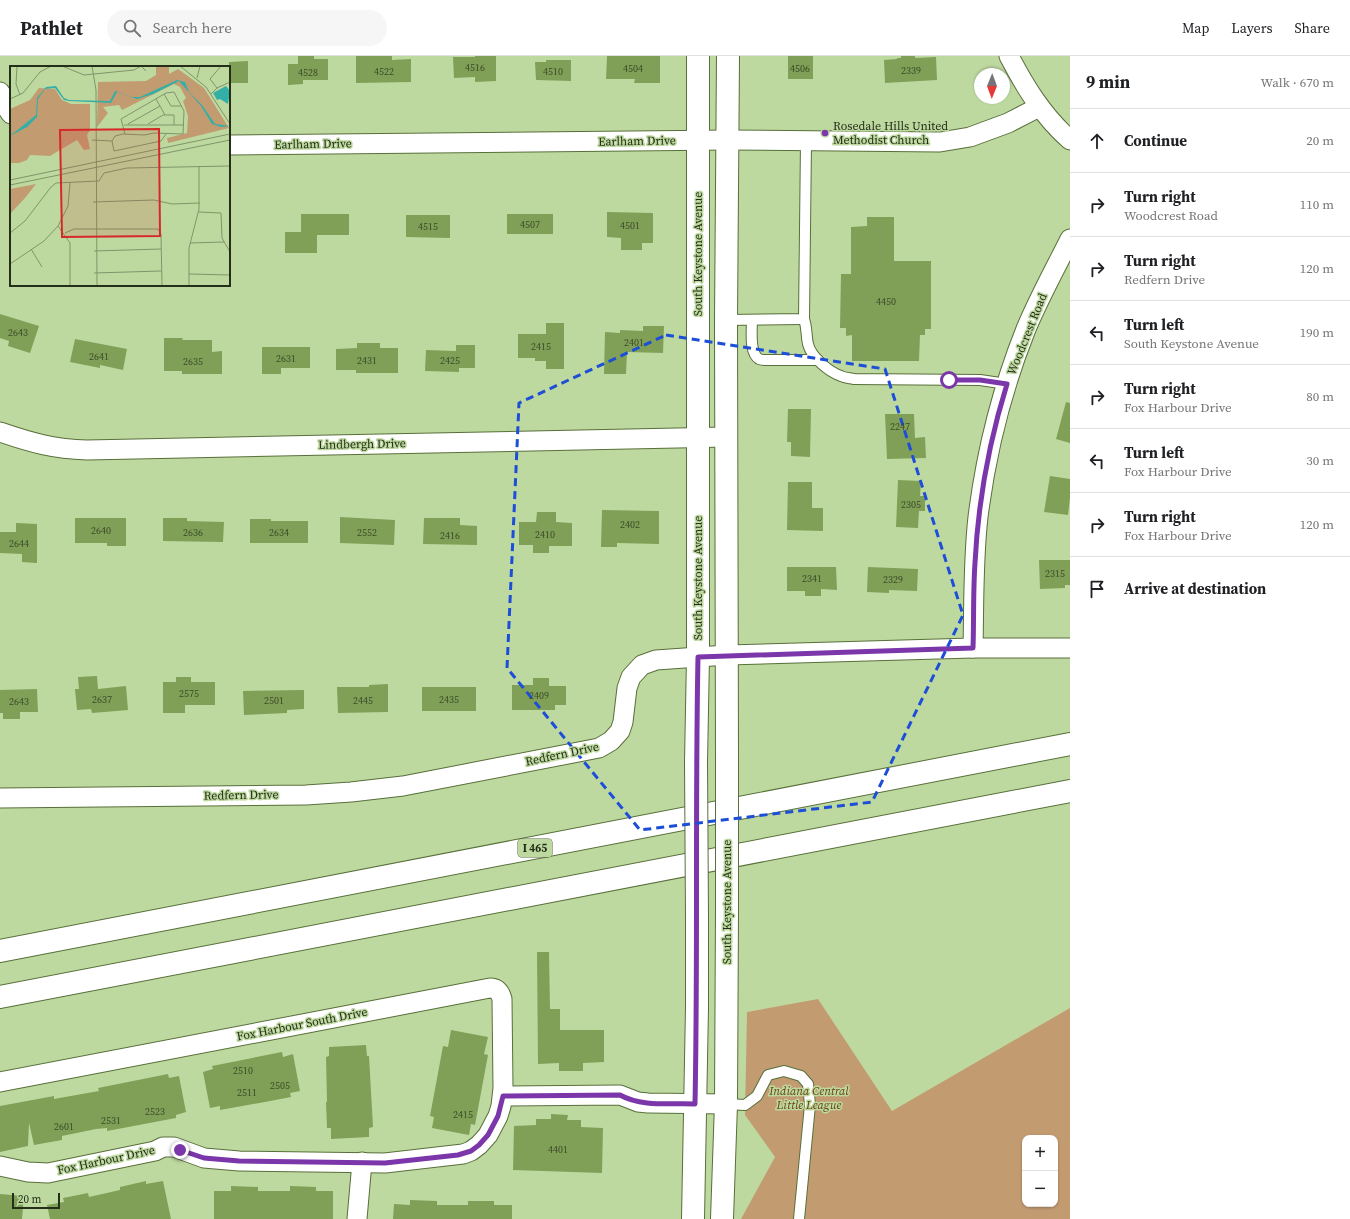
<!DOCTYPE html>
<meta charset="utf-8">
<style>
body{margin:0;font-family:"Source Serif 4",serif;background:#f6f6f6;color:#202124}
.controls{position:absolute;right:12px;bottom:12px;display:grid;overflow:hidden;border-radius:8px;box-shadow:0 1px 3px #0004}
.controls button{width:36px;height:36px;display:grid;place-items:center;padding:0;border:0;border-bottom:1px solid #e0e0e0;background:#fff;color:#202124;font:20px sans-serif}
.compass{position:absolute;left:974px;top:12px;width:36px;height:36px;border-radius:50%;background:#fff;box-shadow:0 1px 3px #0004;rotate:181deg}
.scale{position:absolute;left:12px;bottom:10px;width:48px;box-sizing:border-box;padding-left:4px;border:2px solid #242e18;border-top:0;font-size:11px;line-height:14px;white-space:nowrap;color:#242e18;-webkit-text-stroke:3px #bed9a0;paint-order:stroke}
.stop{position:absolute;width:12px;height:12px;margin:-9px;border:3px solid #7b36aa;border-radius:50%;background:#fff}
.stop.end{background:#7b36aa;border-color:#fff;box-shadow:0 1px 4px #0008}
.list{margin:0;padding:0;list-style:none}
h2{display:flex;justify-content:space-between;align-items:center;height:52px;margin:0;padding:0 16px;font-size:17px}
h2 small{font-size:13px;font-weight:400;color:#757577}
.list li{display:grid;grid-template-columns:26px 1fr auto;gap:12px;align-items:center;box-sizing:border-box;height:64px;padding:0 16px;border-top:1px solid #e0e0e0}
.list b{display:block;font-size:15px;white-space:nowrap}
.list p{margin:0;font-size:13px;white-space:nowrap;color:#757577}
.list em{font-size:13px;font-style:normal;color:#757577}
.icon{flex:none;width:22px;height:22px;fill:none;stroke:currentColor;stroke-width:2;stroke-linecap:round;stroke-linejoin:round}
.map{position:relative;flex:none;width:1070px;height:1163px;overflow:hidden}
header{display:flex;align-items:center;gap:24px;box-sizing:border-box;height:56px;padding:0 20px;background:#fff;border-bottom:1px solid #e0e0e0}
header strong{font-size:19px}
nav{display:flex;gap:22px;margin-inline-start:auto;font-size:14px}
.search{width:280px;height:36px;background:#f6f6f6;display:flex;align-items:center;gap:10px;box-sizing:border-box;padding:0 14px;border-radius:22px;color:#757577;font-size:15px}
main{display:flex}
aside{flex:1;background:#fff}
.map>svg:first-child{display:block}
.green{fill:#c39b71;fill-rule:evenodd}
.building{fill:#80a057}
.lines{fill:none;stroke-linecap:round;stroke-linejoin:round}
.lane-casing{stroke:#586f3a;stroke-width:12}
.street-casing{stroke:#586f3a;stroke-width:21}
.secondary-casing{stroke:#586f3a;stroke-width:24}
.highway-casing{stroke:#586f3a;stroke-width:24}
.lane{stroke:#fff;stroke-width:10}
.street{stroke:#fff;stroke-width:19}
.secondary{stroke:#fff;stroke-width:22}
.highway{stroke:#fff;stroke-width:22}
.secondary-bridge-casing{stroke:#586f3a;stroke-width:24;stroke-linecap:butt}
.secondary-bridge{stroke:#fff;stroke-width:22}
.route{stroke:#7b36aa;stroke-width:5}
.marked{fill:none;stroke:#1d4ed8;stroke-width:3;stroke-dasharray:8 5;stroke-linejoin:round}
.poi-dot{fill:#7b36aa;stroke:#bed9a0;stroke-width:1.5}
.labels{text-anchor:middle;stroke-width:3;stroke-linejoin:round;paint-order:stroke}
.number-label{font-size:10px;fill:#3b4a28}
.shield{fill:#bed9a0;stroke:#526141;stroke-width:1}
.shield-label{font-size:11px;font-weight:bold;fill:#242e18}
.poi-label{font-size:12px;fill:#242e18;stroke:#bed9a0;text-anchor:start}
.street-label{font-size:12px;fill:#242e18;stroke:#bed9a0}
.park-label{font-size:12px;font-style:italic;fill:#684210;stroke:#bed9a0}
.inset-road{fill:none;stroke:#80956a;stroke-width:1}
.view{fill:#d62828;fill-opacity:0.15;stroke:#d62828;stroke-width:2}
.inset-edge{fill:none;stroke:#242e18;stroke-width:2}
</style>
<header>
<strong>Pathlet</strong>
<div class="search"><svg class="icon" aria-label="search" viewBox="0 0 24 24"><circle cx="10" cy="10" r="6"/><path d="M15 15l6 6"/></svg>Search here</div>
<nav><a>Map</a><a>Layers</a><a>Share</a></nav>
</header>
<main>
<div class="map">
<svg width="1070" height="1163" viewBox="0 0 1070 1163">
<rect width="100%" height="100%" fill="#bed9a0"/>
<path class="green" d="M818,943L892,1055L1070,952V1163H741L775,1101L745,1059L747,956ZM1025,1082H1055V1148H1025Z"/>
<g class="building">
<path d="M298,0H314V3H328V24H303V28L288,29V8H298Z"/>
<path d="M356,0H392V4L411,3V26L356,27Z"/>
<path d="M475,0H496V25L475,26V21L454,22L453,1H475Z"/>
<path d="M607,0H660V27H634L635,23H606Z"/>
<rect x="788" y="0" width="25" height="23"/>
<path d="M901,0H915V2L936,1L937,24L885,27L884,4L897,3V2H901Z"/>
<path d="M546,4H571V25L536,24L535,6H546Z"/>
<path d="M248,5V27H229V6Z"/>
<path d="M607,156L653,157V187H642V194H621V182L607,181Z"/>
<path d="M301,158H349V179H317V197H285V176H301Z"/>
<rect x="507" y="158" width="46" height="20"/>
<path d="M406,159H450V182L406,181Z"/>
<path d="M867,161H894V205H931V273H925V279H920L919,305H852V279L846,280V272H840L841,218H851V171L867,170Z"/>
<path d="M0,258L39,270L30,297L8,290L9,285L0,282Z"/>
<path d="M546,267H564V313H546V305H535V302H518V278H546Z"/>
<path d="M643,270H664L663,297L627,296L626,318H604L605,276L620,277V274L643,275Z"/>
<path d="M164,282H183L182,284H212V296L222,295V318H182V315H164Z"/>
<path d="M75,283L127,293L123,314L100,309V312L70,306Z"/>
<path d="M357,287H380V292H398V317H356V314H336V293L357,292Z"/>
<path d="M456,289H475V312H459V316L425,315L426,294L456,295Z"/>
<path d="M262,291H310V312H281V318H262Z"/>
<path d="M1066,346L1070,347V387L1056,383Z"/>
<path d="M788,353H811L810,401L791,400V386H787Z"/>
<path d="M885,358H914L915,382L925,381L926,402L887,403Z"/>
<path d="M1050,420L1070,423V442L1068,459L1044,456Z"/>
<path d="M898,424L921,425L920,440H925V455H919L918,472L896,471Z"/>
<path d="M788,426H812V452H823V475L787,474Z"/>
<path d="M602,454L659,455V488L617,487V491H601Z"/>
<path d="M537,456H556V466L572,467V490H549V497H533V489H519V466H536Z"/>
<path d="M340,461L395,464L394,489L340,487Z"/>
<path d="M75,462H126V490H107V487H75Z"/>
<path d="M163,462H187V465L224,466L223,486L163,485Z"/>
<path d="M424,462H460V469L477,470V489L423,488Z"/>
<path d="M250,463H271V465H308V487H250Z"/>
<path d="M16,467L37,468V507L22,506V498L0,497V476H16Z"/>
<path d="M1039,504H1070V529H1065V532L1040,533Z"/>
<path d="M787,511H836L837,534L821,533V540H805V535H787Z"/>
<path d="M868,511L918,513L917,535L889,534V537L867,536Z"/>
<path d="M97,620L98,633L126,630L128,654L92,657L91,653L77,654L75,633H79L78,621Z"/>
<path d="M176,621H191V626H215V649H185V657H163V626H176Z"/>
<path d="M533,622H549V630H566V649H555V654H512V629H533Z"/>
<path d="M388,628V656L338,657L337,631H369V629Z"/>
<rect x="422" y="631" width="54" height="24"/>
<path d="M37,633L38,656H20V663H3V657H0V634Z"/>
<path d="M304,634V653L287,654V657L244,659L243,635Z"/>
<path d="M537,896H549L550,953H560V974H604V1006L583,1007V1015H559V1007L538,1008Z"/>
<path d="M451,974L488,981L484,998L488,999L475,1069L471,1068L469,1079L432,1072L434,1061L430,1060L443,990L448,991Z"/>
<path d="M366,989L367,1000H369L373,1071L369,1072V1081L331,1083V1072H327L326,1046H327L326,1001L329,1000V991Z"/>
<path d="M282,996L283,1001L293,998L300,1035L290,1037L291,1041L265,1046L220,1054V1050L210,1052L203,1016L213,1013L212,1010Z"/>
<path d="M168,1018L169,1022L179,1020L186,1056L176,1059V1062L107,1075V1072L96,1073L62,1080V1084L34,1089L29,1067L28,1090L0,1096V1050L54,1040V1043L65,1041L99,1035L98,1032Z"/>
<path d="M551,1058L568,1059L567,1064H581V1071L603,1072L602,1117L513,1114L514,1070L536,1069V1063H551Z"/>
<path d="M146,1125V1128L163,1125L171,1163H50L47,1149L64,1146L63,1142L88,1137L89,1141L120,1134V1131Z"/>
<path d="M231,1130L258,1131V1135H290V1130L316,1131V1135H333V1163H214V1135H231Z"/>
<path d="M0,1138L24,1140L22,1163H0Z"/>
<path d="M410,1144L437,1145V1149H468V1145H494V1149H512V1163H393L394,1148L410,1149Z"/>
</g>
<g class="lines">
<defs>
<g id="lane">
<path d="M804,263C807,271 806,279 808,288C811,301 829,316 841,320C845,322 849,322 854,323L980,324L1007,328"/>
<path d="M726,264L804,263L806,85"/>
<path d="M752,264C752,274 749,297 759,303C761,304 763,304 766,304H818"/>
<path d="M726,1048L745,1049L757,1040L768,1019L784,1015L801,1020L808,1028L810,1049L799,1163"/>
</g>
<g id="street">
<path d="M1009,0C1025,31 1043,60 1070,84"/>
<path d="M0,36L5,49L11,58"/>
<path d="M229,89L728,84L940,86L970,81L1008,67L1039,51"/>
<path d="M0,376C32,387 54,393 87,394L726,381"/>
<path d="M973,592C974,549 973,505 978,461C986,397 1002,333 1026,273C1039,242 1055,213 1070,183"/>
<path d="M0,742L306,739L351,736L403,730L599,692L611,685L620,675L623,666L627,632L631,621L642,609L656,604L727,599L973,592H1070"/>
<path d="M0,1026L490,932C497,932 500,936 502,943L503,1032L501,1050L498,1060L488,1079L479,1089L471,1095L463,1098L385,1107L239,1105L204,1102L174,1091H163L155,1095L48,1117L28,1116L0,1110"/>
<path d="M503,1040L620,1039L638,1046L648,1047L726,1048"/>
<path d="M357,1163L362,1106"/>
</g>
<g id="secondary">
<path d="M727,700L726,264L728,0"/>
<path d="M696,706L698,601V0"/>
<path d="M693,1163L697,951V861"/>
<path d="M722,1163L726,1048L727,855"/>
</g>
<g id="highway">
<path d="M0,895L1070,688"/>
<path d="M0,941L1070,735"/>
</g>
</defs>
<use href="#lane" class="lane-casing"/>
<use href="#street" class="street-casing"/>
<use href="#secondary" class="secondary-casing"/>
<use href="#highway" class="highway-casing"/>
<use href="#lane" class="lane"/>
<use href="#street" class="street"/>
<use href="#secondary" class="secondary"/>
<use href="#highway" class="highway"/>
<defs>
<g id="secondary-bridge">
<path d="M727,700V855"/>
<path d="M696,706L697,861"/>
</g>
</defs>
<use href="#secondary-bridge" class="secondary-bridge-casing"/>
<use href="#secondary-bridge" class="secondary-bridge"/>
</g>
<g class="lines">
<path class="route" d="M180,1094L204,1102L239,1105L385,1107L458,1099L471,1095L479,1089L488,1079L498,1060L503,1040L620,1039C641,1051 671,1047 695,1048C698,899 695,750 698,601L973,592C974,564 973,535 975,507C978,447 989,386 1007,328L980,324H949"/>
</g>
<path class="marked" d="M666,279L885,313L963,559L872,746L640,774L507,612L519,347Z"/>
<circle class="poi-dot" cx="825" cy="77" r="4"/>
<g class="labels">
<g class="number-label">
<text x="475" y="15">4516</text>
<text x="633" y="16">4504</text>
<text x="800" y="16">4506</text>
<text x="911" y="18">2339</text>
<text x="384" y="19">4522</text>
<text x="553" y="19">4510</text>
<text x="308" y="20">4528</text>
<text x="530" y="172">4507</text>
<text x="630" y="173">4501</text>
<text x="428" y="174">4515</text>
<text x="886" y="249">4450</text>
<text x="18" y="280">2643</text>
<text x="634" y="290">2401</text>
<text x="541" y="294">2415</text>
<text x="99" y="304">2641</text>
<text x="286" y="306">2631</text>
<text x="367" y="308">2431</text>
<text x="450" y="308">2425</text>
<text x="193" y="309">2635</text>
<text x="900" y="374">2247</text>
<text x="911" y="452">2305</text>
<text x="630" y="472">2402</text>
<text x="101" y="478">2640</text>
<text x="193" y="480">2636</text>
<text x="279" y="480">2634</text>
<text x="367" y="480">2552</text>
<text x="545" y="482">2410</text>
<text x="450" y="483">2416</text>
<text x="19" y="491">2644</text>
<text x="1055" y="521">2315</text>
<text x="812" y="526">2341</text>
<text x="893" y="527">2329</text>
<text x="189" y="641">2575</text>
<text x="539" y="643">2409</text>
<text x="102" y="647">2637</text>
<text x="449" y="647">2435</text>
<text x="274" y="648">2501</text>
<text x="363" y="648">2445</text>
<text x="19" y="649">2643</text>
<text x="243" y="1018">2510</text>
<text x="280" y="1033">2505</text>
<text x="247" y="1040">2511</text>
<text x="155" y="1059">2523</text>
<text x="463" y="1062">2415</text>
<text x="111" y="1068">2531</text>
<text x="64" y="1074">2601</text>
<text x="558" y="1097">4401</text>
</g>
<rect class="shield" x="518" y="783" width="34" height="18" rx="3"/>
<g class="shield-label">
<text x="535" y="796">I 465</text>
</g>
<g class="poi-label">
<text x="833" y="74">Rosedale Hills United<tspan x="833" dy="14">Methodist Church</tspan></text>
</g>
<g class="street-label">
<text transform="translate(637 85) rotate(-1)" y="4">Earlham Drive</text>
<text transform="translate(313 88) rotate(-1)" y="4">Earlham Drive</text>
<text transform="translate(698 198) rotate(-90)" y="4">South Keystone Avenue</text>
<text transform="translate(1027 278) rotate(-68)" y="4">Woodcrest Road</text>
<text transform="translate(362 388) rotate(-1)" y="4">Lindbergh Drive</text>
<text transform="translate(698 522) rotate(-90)" y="4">South Keystone Avenue</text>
<text transform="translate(562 698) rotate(-12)" y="4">Redfern Drive</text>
<text transform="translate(241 739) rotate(-1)" y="4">Redfern Drive</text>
<text transform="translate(727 846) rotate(-90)" y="4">South Keystone Avenue</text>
<text transform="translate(302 968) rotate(-11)" y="4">Fox Harbour South Drive</text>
<text transform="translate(106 1104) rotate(-12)" y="4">Fox Harbour Drive</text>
</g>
<g class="park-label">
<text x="809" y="1039">Indiana Central<tspan x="809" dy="14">Little League</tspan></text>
</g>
</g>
<g transform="translate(10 10)">
<rect width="220" height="220" fill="#bed9a0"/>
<path d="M146,0H159V8L168,3L194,22L219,62L158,77L157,72L177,67L178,50L173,35L176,32L170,21L164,18L112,44L109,39L93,41L98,47L87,61L88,16L136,15L146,9ZM29,22L45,23L52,34L61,38H80V64L77,69L80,83L74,84L67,74L40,90L20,89L17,94L9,97H0V43L20,34ZM26,118L15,132L0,148V123Z" fill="#c39b71"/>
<path d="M167,14L175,16L179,26L192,39L205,58L220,60L211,61L202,58L191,40L169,15L143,28L127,33L107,26L101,37L59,35L54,34L45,22L35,23L28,33L27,51L17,61L0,70L26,49L27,32L36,21L46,20L54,32L59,34L100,35L105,25L122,31H130ZM216,20L220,25L218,38L210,33L207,34L203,27Z" fill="#32afa7"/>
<path class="inset-road" d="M7,0L6,18L10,29M52,0L74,9L124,4L131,0L136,5M82,0L86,24L87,220M170,0L196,21L220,58M187,12L190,0M207,22L200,13L211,0M154,28L161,40H171M201,28L207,22L220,16M0,33L13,27L30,6L41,0M146,33L155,49M118,58L150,40M138,58L153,49H164V59M114,59H174M82,74L102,75M102,75L105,70L113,68L134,69L144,67L173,68L174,45L164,26L156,27L111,53L115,68M102,75L104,85L151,75L156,68M0,114L220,68M0,119L220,74M83,136L144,134L162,138L190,137M189,146L211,147L212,172L220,186M48,160L60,177V220M0,167L15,155L41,121L46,117L89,115L94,107L117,102L220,100M55,167L64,163H148L151,168L152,220M180,177L214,176M21,183L32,201M84,185L151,183M0,198L34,175L48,160L58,140L60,117M84,207L151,205M179,208L220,209M179,220V182L189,143V100"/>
<path class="view" d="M149,63L150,170L52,171L50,64Z"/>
<rect width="220" height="220" class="inset-edge"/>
</g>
</svg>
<div class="controls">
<button>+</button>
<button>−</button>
</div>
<svg class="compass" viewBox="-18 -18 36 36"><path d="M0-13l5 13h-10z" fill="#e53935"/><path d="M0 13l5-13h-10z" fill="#757577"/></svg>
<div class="scale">20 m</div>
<div class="stop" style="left:949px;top:324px"></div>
<div class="stop end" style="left:180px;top:1094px"></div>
</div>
<aside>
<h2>9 min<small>Walk · 670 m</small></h2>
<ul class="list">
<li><svg class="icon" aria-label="ahead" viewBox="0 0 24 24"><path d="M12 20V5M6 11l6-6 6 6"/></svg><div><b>Continue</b></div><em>20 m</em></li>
<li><svg class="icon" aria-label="right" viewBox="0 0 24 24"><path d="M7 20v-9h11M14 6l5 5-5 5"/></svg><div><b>Turn right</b><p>Woodcrest Road</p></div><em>110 m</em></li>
<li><svg class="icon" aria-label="right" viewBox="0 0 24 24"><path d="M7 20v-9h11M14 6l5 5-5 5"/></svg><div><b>Turn right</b><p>Redfern Drive</p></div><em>120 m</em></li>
<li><svg class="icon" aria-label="left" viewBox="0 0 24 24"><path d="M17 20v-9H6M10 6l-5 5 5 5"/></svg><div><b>Turn left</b><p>South Keystone Avenue</p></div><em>190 m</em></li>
<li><svg class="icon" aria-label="right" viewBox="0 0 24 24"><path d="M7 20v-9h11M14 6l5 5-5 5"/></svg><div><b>Turn right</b><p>Fox Harbour Drive</p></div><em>80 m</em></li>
<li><svg class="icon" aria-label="left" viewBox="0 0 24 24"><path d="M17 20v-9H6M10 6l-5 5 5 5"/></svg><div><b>Turn left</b><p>Fox Harbour Drive</p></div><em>30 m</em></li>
<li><svg class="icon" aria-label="right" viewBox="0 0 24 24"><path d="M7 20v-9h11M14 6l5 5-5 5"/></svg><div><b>Turn right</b><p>Fox Harbour Drive</p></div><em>120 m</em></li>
<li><svg class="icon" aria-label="arrive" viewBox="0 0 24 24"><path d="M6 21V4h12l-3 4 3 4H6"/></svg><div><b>Arrive at destination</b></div></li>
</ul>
</aside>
</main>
